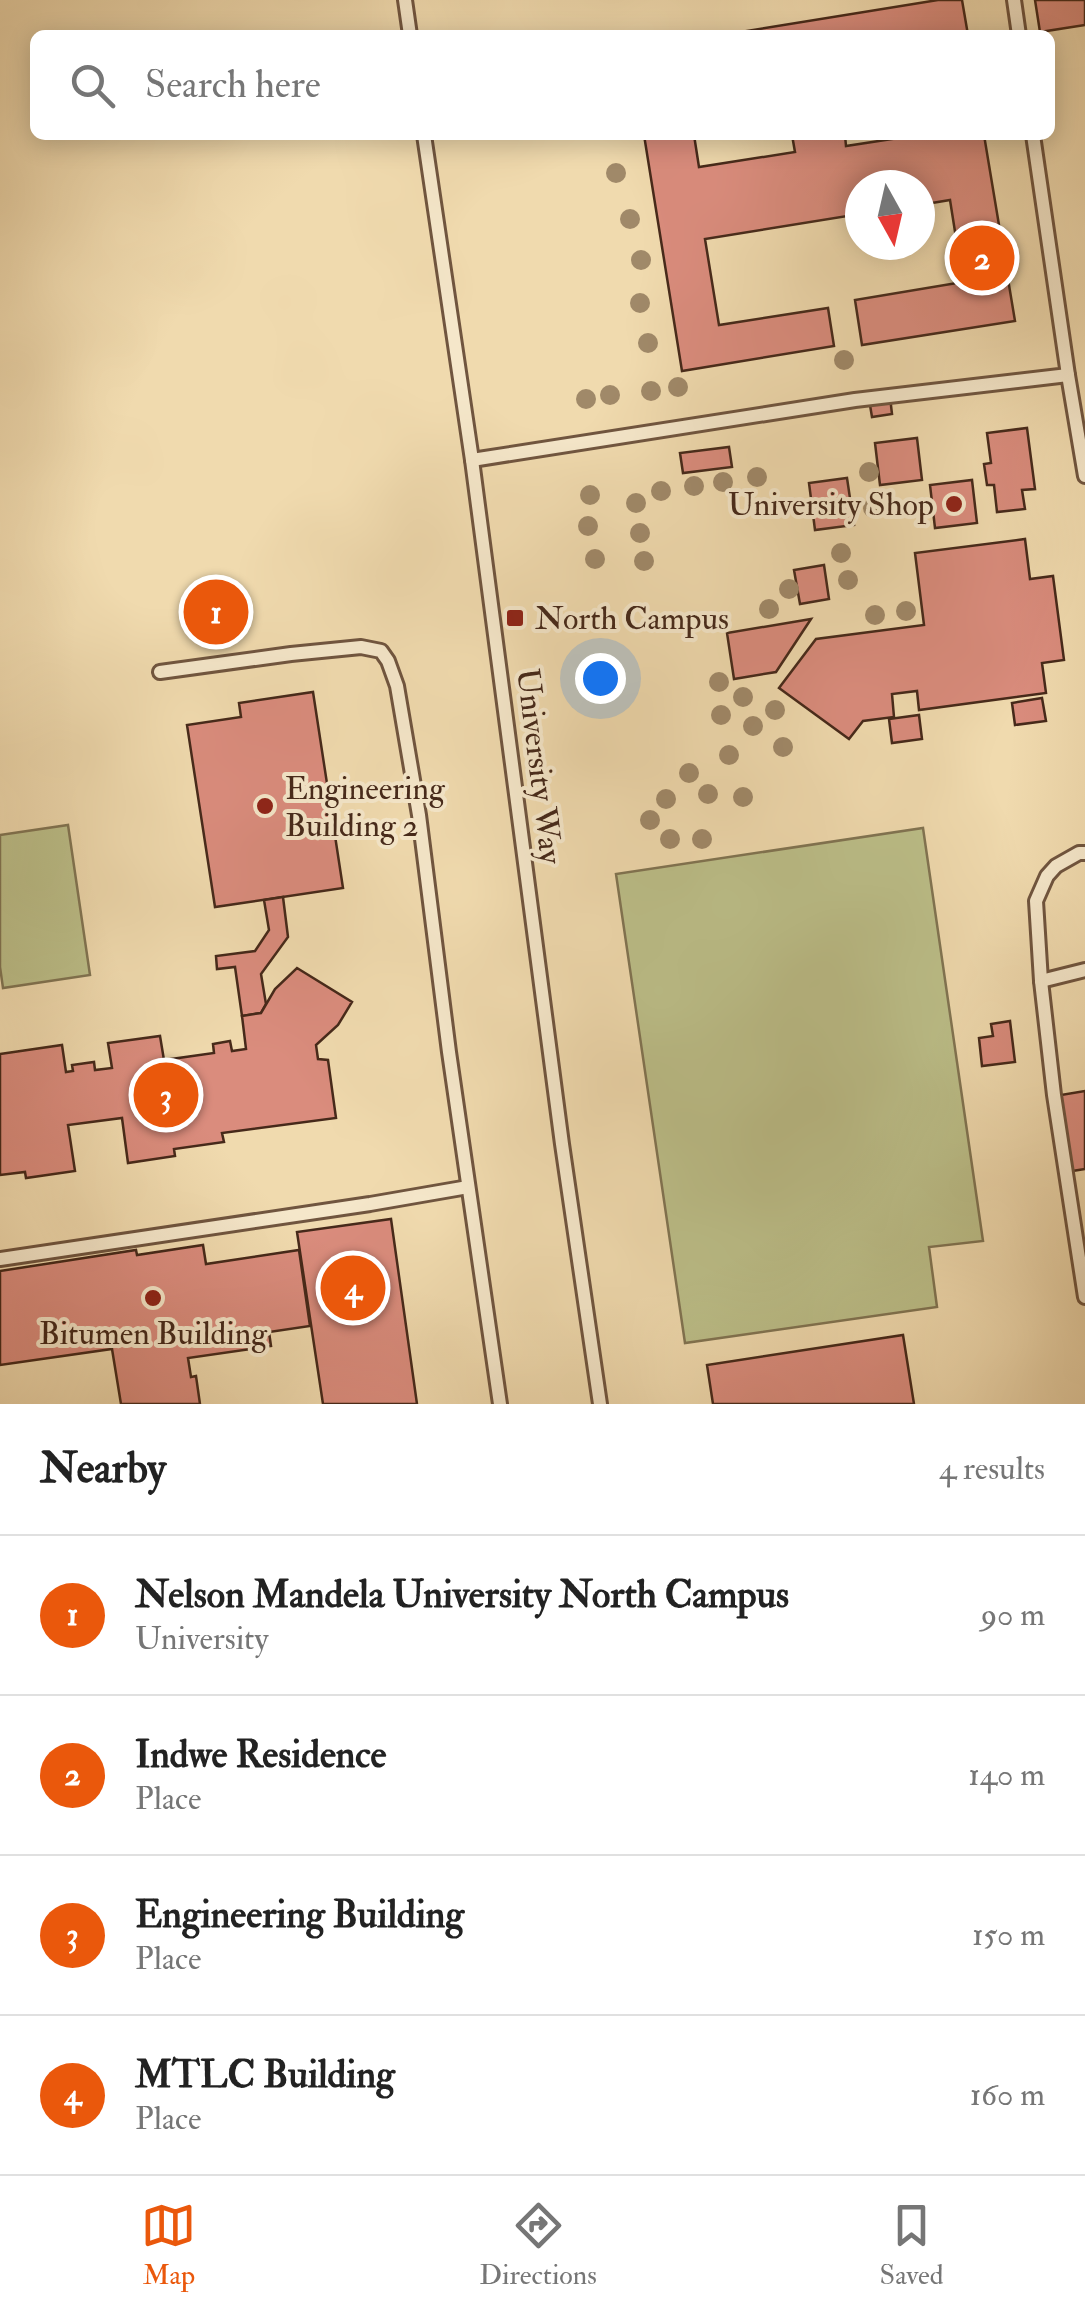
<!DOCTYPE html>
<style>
body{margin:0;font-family:"IM FELL Double Pica",serif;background:#f6f6f6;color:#222}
.compass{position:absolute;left:845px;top:170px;width:90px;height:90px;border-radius:50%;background:#fff;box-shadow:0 5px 25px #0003;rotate:172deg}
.you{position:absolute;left:600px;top:678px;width:35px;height:35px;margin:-25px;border:8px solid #fff;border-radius:50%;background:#1a73e8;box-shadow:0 0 0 15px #1a73e833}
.badge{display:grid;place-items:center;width:65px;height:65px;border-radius:50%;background:#ea580c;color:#fff;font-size:32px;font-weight:700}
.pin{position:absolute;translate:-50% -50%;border:5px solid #fff;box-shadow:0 2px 10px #0006}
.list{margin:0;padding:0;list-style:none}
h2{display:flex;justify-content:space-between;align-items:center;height:130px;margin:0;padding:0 40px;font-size:42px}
h2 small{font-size:32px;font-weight:400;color:#767676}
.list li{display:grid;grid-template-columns:65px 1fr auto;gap:30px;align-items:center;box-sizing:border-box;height:160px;padding:0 40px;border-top:2px solid #e0e0e0}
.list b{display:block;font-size:38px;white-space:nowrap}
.list p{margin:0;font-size:32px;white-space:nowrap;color:#767676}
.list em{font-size:32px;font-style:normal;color:#767676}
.icon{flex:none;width:55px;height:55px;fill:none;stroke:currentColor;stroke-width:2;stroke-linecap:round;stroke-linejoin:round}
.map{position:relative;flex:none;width:1085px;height:1404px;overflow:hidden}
.search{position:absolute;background:#fff;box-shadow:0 5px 25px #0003;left:30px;right:30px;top:30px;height:110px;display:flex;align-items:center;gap:25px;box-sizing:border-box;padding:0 35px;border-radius:15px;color:#767676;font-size:38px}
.sheet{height:770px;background:#fff}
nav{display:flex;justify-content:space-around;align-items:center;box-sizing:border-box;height:140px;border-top:2px solid #e0e0e0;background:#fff;font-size:28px;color:#767676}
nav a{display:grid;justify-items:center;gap:5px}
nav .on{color:#ea580c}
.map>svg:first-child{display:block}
.green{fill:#bcbf89;stroke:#817452;stroke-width:2.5}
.building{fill:#da8c7d;stroke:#46291a;stroke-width:2.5}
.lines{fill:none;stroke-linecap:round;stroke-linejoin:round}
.service-casing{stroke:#70553f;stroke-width:18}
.service{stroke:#f5e7ca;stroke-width:12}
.tree{fill:#a08969}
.poi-dot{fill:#8f2418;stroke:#f5e7ca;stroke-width:4}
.labels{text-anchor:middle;stroke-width:8;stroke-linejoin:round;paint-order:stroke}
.poi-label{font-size:32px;fill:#46291a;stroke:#f5e7ca;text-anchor:start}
.street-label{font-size:32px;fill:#46291a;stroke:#f5e7ca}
</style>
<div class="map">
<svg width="1085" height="1404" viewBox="0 0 1085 1404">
<rect width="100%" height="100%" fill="#f0daae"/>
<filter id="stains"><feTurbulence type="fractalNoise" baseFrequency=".002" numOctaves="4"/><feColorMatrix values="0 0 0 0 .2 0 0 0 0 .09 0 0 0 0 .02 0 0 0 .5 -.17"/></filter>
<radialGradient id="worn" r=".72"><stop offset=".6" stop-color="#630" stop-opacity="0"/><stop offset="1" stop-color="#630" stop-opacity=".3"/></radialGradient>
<g class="green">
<path d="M68,825L90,975L3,988L0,967V835Z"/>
<path d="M923,828L983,1241L929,1247L937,1307L685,1343L616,874Z"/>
</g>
<g class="building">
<path d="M938,0H962L968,35H722Z"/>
<path d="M1035,0H1085V25L1040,32Z"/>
<path d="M644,135H694L699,167L795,152L792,135H845L846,146L918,135H984L1015,321L862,345L855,300L963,282L950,200L920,205V185H860V214L705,239L719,325L828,308L834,346L682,371Z"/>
<path d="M890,397L892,414L872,417L869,399Z"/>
<path d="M1027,428L1035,489L1022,490L1025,509L997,512L994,485H987L984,464L991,463L987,433Z"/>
<path d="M917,438L922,480L880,485L875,443Z"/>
<path d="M729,447L732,467L683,473L680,453Z"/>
<path d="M847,478L854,525L815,530L809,483Z"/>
<path d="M972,480L977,523L935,528L930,485Z"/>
<path d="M1025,539L1030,579L1053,576L1064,660L1042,663L1046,693L919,710L917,691L892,694L894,717L863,721L849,739L779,688L816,639L924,625L915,553Z"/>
<path d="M824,565L829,599L800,604L794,570Z"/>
<path d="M811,619L776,672L734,679L727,633Z"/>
<path d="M313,692L343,888L215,907L187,725L241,717L239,703Z"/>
<path d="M1042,698L1046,721L1015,725L1012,703Z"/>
<path d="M919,715L922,739L892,743L889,719Z"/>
<path d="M283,897L288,937L261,974L266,1004L261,1013L242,1016L235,967L217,969L216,956L255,951L269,930L264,900Z"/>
<path d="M297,968L352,1002L338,1025L316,1045L318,1059L328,1060L336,1118L222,1133L224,1142L174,1149L175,1156L128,1163L122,1118L68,1125L75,1171L26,1178L25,1172L0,1175V1054L62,1045L66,1072L73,1071L72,1065L94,1062L95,1070L112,1068L108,1043L160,1036L164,1060L214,1053L213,1044L230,1041L232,1051L246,1049L242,1016L261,1013L275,989Z"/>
<path d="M1010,1021L1015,1062L982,1066L979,1038L993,1036L991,1024Z"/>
<path d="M1085,1091V1169L1066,1172L1055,1096Z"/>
<path d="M391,1219L417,1404H323L297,1232Z"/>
<path d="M203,1245L206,1264L299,1250L310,1326L269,1332L271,1346L188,1358L191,1377L196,1376L200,1404H121L112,1349L0,1365V1271L136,1250L137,1255Z"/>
<path d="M903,1335L914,1404H713L707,1365Z"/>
</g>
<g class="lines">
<defs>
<g id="service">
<path d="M405,0L410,35"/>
<path d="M1014,0L1019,35"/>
<path d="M424,135L472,460L562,1144L600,1404"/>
<path d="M1068,375L1085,476"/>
<path d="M472,460L855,400L1068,375L1033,135"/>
<path d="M160,672L291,654L361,647L381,651L388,661L397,686L419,815L449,1052L500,1404"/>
<path d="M1085,853H1079L1056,866L1047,876L1036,901L1041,981L1054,1095L1085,1297"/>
<path d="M1041,981L1085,970"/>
<path d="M0,1259L370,1204L468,1187"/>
</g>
</defs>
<use href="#service" class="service-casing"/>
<use href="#service" class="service"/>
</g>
<g class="tree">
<circle cx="616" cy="173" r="10"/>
<circle cx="630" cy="219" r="10"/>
<circle cx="641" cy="260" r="10"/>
<circle cx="640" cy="303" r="10"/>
<circle cx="648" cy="343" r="10"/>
<circle cx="844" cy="360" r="10"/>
<circle cx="678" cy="387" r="10"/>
<circle cx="651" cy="391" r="10"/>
<circle cx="610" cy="395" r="10"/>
<circle cx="586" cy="399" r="10"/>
<circle cx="869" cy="472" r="10"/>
<circle cx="757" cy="477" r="10"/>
<circle cx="723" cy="482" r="10"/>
<circle cx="694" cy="486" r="10"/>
<circle cx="661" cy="491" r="10"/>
<circle cx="590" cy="495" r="10"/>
<circle cx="636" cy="503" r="10"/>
<circle cx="873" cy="508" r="10"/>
<circle cx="588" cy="526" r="10"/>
<circle cx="640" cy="533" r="10"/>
<circle cx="841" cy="553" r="10"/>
<circle cx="595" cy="559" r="10"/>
<circle cx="644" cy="561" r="10"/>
<circle cx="848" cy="580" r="10"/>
<circle cx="789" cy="589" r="10"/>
<circle cx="769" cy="609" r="10"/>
<circle cx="906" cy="611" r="10"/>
<circle cx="875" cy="615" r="10"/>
<circle cx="719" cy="682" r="10"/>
<circle cx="743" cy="697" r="10"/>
<circle cx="775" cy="710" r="10"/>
<circle cx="721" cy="715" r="10"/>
<circle cx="753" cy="726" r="10"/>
<circle cx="783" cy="747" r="10"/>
<circle cx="729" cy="755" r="10"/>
<circle cx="689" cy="773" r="10"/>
<circle cx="708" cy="794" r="10"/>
<circle cx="743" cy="797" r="10"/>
<circle cx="666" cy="799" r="10"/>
<circle cx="650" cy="820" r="10"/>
<circle cx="670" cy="839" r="10"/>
<circle cx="702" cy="839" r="10"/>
</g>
<g class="poi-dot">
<circle cx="954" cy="504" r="10"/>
<rect x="505" y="608" width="20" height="20" rx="5"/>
<circle cx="265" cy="806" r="10"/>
<circle cx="153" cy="1298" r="10"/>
</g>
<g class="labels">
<g class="poi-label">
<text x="934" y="515" text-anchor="end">University Shop</text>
<text x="535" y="629">North Campus</text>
<text x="285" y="799">Engineering<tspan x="285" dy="37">Building 2</tspan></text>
<text x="153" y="1344" text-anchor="middle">Bitumen Building</text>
</g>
<g class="street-label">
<text transform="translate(540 766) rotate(83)" y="11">University Way</text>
</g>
</g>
<rect width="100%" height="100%" filter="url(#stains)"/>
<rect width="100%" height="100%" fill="url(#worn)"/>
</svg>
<svg class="compass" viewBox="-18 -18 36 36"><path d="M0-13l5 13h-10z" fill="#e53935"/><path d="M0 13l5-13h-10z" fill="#767676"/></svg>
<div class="you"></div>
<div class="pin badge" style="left:216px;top:612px">1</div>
<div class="pin badge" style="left:982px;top:258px">2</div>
<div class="pin badge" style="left:166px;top:1095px">3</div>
<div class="pin badge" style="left:353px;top:1288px">4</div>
<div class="search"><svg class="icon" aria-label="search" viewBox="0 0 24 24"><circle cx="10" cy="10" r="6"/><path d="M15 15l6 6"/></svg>Search here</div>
</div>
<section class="sheet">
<h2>Nearby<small>4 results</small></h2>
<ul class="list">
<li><span class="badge">1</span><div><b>Nelson Mandela University North Campus</b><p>University</p></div><em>90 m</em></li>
<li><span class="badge">2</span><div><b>Indwe Residence</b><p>Place</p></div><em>140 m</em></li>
<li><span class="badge">3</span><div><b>Engineering Building</b><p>Place</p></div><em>150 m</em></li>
<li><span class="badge">4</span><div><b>MTLC Building</b><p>Place</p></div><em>160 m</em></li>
</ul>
</section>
<nav>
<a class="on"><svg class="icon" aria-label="map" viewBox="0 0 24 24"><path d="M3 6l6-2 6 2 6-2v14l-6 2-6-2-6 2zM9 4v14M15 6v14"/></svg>Map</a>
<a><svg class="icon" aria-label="directions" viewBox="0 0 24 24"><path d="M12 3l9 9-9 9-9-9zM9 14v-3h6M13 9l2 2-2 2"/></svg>Directions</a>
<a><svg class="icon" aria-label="saved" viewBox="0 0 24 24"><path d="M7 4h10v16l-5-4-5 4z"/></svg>Saved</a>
</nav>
